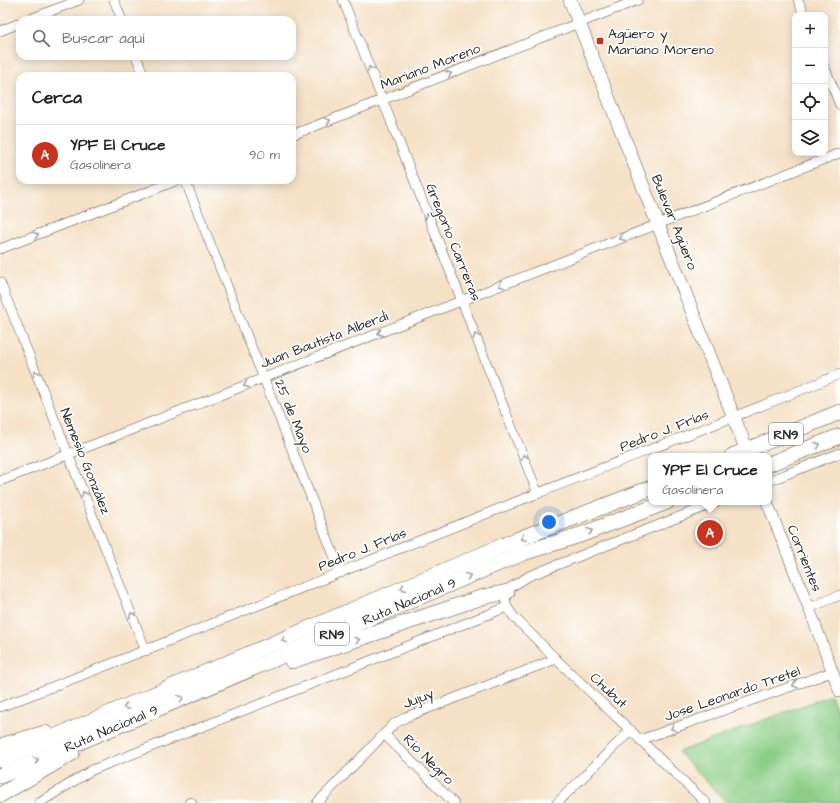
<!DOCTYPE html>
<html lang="es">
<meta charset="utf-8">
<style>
body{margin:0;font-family:"Architects Daughter",sans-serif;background:#f2f2f2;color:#222}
.controls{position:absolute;right:12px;top:12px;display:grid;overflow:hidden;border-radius:8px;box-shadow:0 2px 10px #0003}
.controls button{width:36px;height:36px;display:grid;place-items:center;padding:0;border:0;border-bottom:1px solid #e0e0e0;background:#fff;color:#222;font:20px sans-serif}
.you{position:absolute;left:549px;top:522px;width:14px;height:14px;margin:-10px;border:3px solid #fff;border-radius:50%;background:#1a73e8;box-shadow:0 0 0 6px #1a73e833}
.badge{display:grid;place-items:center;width:26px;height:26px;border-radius:50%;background:#c8321e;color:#fff;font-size:13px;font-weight:700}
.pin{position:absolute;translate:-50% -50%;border:2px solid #fff;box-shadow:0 1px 4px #0006}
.popup{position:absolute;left:648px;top:453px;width:124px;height:52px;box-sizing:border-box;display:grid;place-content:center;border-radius:8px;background:#fff;filter:drop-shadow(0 1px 3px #0005);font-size:13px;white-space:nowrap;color:#767676}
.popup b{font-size:15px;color:#222}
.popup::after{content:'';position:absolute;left:50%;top:100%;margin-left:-8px;border:8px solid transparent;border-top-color:#fff}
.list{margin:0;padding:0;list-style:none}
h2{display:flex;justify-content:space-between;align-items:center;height:52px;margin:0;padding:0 16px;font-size:17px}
h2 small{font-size:13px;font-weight:400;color:#767676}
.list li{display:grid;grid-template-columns:26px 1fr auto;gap:12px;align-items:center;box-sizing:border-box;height:60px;padding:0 16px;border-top:1px solid #e0e0e0}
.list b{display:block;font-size:15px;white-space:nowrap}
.list p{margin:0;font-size:13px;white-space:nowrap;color:#767676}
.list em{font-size:13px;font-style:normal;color:#767676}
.icon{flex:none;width:22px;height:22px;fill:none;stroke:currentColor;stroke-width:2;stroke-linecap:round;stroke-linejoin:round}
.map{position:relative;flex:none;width:840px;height:803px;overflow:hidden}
.search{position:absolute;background:#fff;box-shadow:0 2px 10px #0003;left:16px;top:16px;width:280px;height:44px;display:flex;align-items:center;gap:10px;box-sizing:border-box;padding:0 14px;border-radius:12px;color:#767676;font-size:15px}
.panel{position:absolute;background:#fff;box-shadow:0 2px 10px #0003;left:16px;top:72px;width:280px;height:112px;border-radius:12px}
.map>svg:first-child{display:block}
.green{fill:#8cce86;stroke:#5c7c58}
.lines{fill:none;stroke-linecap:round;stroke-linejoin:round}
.minor-casing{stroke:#494642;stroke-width:10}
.tertiary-casing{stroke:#494642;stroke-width:12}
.secondary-casing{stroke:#494642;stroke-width:14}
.trunk-casing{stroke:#494642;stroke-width:16}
.minor{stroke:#fff;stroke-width:9}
.tertiary{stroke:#fff;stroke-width:11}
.secondary{stroke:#fff;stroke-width:13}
.trunk{stroke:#fff;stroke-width:15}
.oneway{stroke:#a0a0a0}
.poi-dot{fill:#c8321e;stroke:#fff;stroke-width:1.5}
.labels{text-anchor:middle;stroke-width:3.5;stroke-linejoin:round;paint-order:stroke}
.shield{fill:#fff;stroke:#6b6b6b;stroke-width:1}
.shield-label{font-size:13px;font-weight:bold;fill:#2b2b2b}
.poi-label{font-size:14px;fill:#2b2b2b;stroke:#fff;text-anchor:start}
.street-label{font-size:14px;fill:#2b2b2b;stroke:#fff}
</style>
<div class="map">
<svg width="840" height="803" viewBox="0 0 840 803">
<rect width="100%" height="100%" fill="#fff"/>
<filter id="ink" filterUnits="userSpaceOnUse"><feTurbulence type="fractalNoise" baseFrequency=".025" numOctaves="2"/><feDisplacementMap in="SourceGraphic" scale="8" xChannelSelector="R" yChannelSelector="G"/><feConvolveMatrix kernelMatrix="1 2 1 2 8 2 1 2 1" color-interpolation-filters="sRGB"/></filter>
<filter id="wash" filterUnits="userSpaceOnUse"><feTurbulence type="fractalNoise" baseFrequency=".012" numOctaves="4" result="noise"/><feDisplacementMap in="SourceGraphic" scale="16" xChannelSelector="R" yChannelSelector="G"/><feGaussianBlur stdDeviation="0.9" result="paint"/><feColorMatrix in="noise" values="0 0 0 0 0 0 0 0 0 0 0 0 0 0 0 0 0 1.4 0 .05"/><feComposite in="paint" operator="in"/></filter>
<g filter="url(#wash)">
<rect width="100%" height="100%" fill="#f5e1c6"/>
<path class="green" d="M831,695L840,718V803H727L678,752Z"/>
</g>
<g filter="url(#ink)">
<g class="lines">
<defs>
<g id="minor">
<path d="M114,0L122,20"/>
<path d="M343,0L538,494"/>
<path d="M798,0L804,15"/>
<path d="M28,20L79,0"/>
<path d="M0,31L20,23"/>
<path d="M136,56L144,76"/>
<path d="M825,68L840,105"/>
<path d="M292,135L638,0"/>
<path d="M185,180L341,573"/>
<path d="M0,249L178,180"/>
<path d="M0,282L146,651"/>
<path d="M0,481L840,153"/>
<path d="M769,481L840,453"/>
<path d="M809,608L840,595"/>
<path d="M0,707C180,638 357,565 536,494C637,454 739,416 840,374"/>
<path d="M384,734L454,803"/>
<path d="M640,740L832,672"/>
<path d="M39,803L92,770L507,607"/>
<path d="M189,803L191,802L192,803"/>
<path d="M317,803L394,724L406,717L556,659"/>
<path d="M557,803L631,730"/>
<path d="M706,803L556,659L514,617L507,607L505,599L507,592L511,587L529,576L717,502"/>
</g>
<path id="tertiary" d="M767,502L809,608L840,692"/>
<path id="secondary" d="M570,0L749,456"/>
<g id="trunk">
<path d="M732,456L840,412"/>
<path d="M769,464L840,436"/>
<path d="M292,661L483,597L507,592"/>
<path d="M0,746L45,733"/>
<path d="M0,760L441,572L516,540L651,488"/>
<path d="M0,776L523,553L580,535L667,502"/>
<path d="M0,795L72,753"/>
</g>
</defs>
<use href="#minor" class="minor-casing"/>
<use href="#tertiary" class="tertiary-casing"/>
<use href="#secondary" class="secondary-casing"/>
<use href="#trunk" class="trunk-casing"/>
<use href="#minor" class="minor"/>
<use href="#tertiary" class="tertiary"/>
<use href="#secondary" class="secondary"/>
<use href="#trunk" class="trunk"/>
</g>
<defs><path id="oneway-chevron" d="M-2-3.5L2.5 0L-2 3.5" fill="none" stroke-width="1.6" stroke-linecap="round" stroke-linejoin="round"/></defs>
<g class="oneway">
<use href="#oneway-chevron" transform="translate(370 69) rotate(-112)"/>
<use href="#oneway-chevron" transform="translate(449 74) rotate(-21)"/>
<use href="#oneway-chevron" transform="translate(328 121) rotate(-21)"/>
<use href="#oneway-chevron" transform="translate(428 216) rotate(-112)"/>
<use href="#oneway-chevron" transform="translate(36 235) rotate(-21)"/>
<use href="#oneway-chevron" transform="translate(622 238) rotate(159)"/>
<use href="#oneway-chevron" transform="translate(501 285) rotate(159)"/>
<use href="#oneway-chevron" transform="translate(380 333) rotate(159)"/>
<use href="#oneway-chevron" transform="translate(476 336) rotate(-112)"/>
<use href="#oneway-chevron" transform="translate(36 373) rotate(-112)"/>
<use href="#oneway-chevron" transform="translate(246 385) rotate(159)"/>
<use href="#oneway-chevron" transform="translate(818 445) rotate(-22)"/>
<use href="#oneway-chevron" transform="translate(524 457) rotate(-112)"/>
<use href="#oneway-chevron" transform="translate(84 494) rotate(-112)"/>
<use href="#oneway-chevron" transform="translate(590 531) rotate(-20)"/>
<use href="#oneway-chevron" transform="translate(523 538) rotate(159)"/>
<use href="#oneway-chevron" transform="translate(468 576) rotate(-23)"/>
<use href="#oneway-chevron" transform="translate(403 588) rotate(156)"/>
<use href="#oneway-chevron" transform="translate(132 615) rotate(-112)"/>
<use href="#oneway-chevron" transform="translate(284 640) rotate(157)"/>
<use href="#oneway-chevron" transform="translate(357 640) rotate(-18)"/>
<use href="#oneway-chevron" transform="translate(795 685) rotate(161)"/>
<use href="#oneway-chevron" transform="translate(181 698) rotate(-23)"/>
<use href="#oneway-chevron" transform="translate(126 707) rotate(157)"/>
<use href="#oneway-chevron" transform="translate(673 728) rotate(161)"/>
<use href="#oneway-chevron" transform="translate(36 760) rotate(-23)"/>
</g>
</g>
<rect class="poi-dot" x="596" y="37" width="8" height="8" rx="2"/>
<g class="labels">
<g class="shield">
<rect x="769" y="423" width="34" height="22" rx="3"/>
<rect x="315" y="623" width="34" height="22" rx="3"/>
</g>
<g class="shield-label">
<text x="786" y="439">RN9</text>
<text x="332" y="639">RN9</text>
</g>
<g class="poi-label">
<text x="608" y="38">Agüero y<tspan x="608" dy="16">Mariano Moreno</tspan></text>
</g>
<g class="street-label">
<text transform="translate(430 66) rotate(-21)" y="5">Mariano Moreno</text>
<text transform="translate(675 222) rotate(68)" y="5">Bulevar Agüero</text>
<text transform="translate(454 242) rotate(68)" y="5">Gregorio Carreras</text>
<text transform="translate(324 339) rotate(-21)" y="5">Juan Bautista Alberdi</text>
<text transform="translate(294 416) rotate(68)" y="5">25 de Mayo</text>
<text transform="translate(664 430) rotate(-21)" y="5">Pedro J. Frías</text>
<text transform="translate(86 461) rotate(68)" y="5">Nemesio González</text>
<text transform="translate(362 549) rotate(-22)" y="5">Pedro J. Frías</text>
<text transform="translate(805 558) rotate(68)" y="5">Corrientes</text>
<text transform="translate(409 601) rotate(-23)" y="5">Ruta Nacional 9</text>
<text transform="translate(609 690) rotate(43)" y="5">Chubut</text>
<text transform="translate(732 693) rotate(-19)" y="5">Jose Leonardo Tretel</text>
<text transform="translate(418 698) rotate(-22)" y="5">Jujuy</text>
<text transform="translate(111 728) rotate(-23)" y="5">Ruta Nacional 9</text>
<text transform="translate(429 759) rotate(45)" y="5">Río Negro</text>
</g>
</g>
</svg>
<div class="controls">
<button>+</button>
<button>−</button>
<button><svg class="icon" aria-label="locate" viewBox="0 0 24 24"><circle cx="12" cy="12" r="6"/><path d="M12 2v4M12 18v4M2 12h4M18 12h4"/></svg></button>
<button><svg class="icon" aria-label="layers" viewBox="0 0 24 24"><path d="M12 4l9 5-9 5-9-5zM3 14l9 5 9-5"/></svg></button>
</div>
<div class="you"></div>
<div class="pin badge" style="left:710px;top:533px">A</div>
<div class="popup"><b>YPF El Cruce</b>Gasolinera</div>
<div class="search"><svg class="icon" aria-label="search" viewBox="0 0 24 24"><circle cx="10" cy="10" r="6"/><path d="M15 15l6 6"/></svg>Buscar aquí</div>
<section class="panel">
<h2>Cerca<small></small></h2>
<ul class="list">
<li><span class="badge">A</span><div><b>YPF El Cruce</b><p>Gasolinera</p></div><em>90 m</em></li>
</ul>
</section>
</div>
